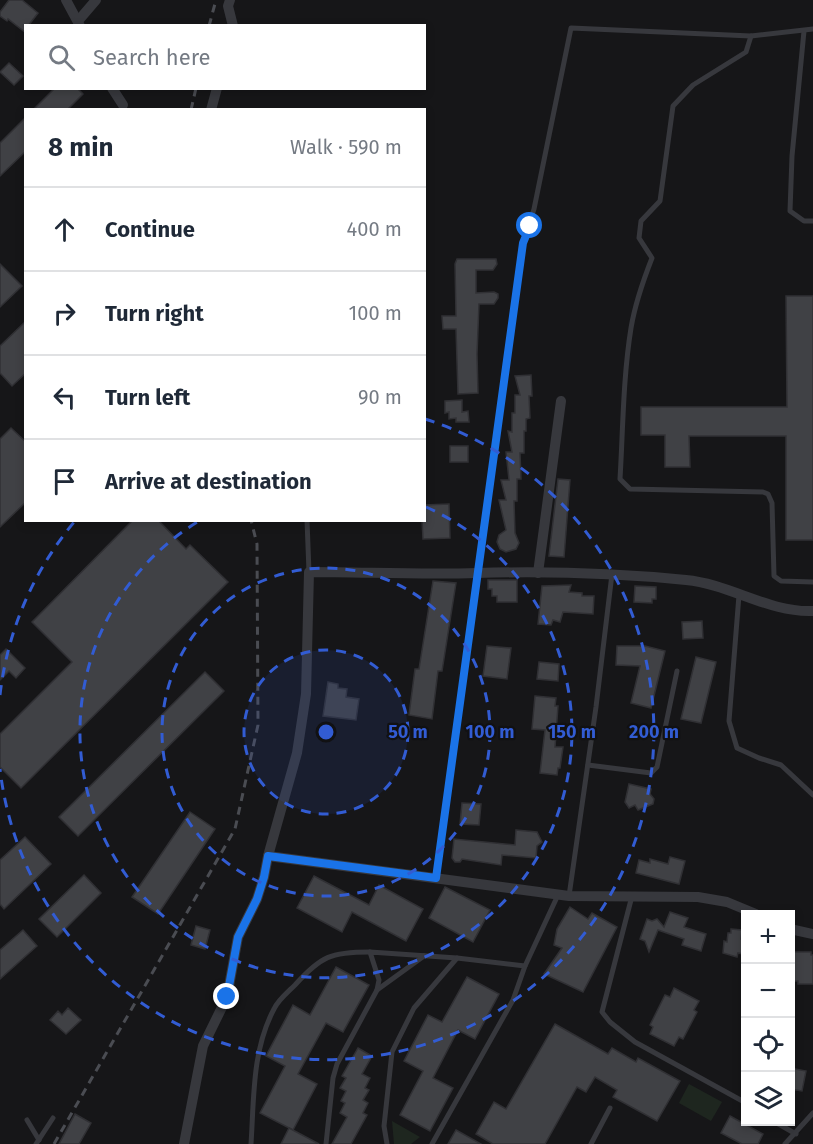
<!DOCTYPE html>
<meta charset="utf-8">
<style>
body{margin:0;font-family:"Fira Sans",sans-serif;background:#f6f6f7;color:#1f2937}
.controls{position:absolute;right:18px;bottom:18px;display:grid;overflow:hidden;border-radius:0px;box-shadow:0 3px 9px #0003}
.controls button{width:54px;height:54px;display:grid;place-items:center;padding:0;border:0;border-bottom:2px solid #e0e1e3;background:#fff;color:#1f2937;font:30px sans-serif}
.stop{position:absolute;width:18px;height:18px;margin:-14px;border:4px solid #1a73e8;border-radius:50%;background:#fff}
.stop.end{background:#1a73e8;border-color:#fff;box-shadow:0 2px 6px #0008}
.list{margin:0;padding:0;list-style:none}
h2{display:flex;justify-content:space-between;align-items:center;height:78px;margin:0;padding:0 24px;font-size:26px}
h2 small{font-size:20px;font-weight:400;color:#747a83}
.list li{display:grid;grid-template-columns:39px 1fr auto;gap:18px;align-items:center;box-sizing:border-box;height:84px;padding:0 24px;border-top:2px solid #e0e1e3}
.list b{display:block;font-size:22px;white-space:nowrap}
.list em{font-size:20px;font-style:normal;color:#747a83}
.icon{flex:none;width:33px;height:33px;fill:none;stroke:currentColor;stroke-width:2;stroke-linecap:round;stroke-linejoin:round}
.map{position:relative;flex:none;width:813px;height:1144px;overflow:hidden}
.search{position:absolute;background:#fff;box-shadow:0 3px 9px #0003;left:24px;top:24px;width:402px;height:66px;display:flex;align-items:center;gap:15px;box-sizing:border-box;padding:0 21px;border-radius:0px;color:#747a83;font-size:22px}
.panel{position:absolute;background:#fff;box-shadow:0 3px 9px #0003;left:24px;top:108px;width:402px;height:414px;border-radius:0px}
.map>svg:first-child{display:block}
.green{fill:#1e261f}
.building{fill:#404145;stroke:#303034;stroke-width:1.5}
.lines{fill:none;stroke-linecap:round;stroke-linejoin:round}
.lane{stroke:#37383d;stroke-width:5}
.street{stroke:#37383d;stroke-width:10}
.rail{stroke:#4a4c52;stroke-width:3;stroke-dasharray:8 6;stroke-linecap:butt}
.route{stroke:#1a73e8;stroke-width:8}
.ring{fill:none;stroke:#325cd3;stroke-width:3;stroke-dasharray:10 8}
.centre{fill:#325cd3;stroke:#111113;stroke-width:3}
.ring-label{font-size:18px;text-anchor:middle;font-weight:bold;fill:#325cd3;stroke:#111113;stroke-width:4.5;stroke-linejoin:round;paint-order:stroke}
</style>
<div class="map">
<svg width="813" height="1144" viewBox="0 0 813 1144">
<rect width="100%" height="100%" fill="#161618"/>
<g class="green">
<path d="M689,1084L722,1102L711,1121L679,1103Z"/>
<path d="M392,1121L420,1137L411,1144H394Z"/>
</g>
<g class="building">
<path d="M9,0H22L38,13L28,26H26V33L8,19L7,21L0,16V12Z"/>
<path d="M9,63L23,76L14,85L0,72Z"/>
<path d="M55,88H77L83,94L67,110H33Z"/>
<path d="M26,117V151L0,176V143Z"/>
<path d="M457,259H496L497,264L493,270H476V293L494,292L498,294V298L494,304H479L477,354L478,393L458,394L456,329H443L442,316H456L455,264Z"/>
<path d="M0,264L22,286L0,307Z"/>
<path d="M786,296H813V540H786V436H689L690,467H665V435H641V407H787Z"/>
<path d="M26,321V373L12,386L0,373V346Z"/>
<path d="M531,375L532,396H529L530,418L526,419V431H524V453H520L521,479H517V501H514L515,533L519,543L516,549L506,552L500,549L497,542L499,535L506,530L499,500H506L501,480H509L506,452H512L508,431L512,432V413H515V395H520L515,376Z"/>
<path d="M462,400V412L468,411L469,422H456V418L449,419V412L445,413V401Z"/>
<path d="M11,428L26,442V502L0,527V439Z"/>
<rect x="450" y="446" width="18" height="16"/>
<path d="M558,479L570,480L564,557L549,556Z"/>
<path d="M449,504L450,538L423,539L422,520H424V505Z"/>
<path d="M133,520H158L186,549L190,545L228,582L21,788L0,767V734L72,662L32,622Z"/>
<path d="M488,580H517V602H497V596H492V589H488Z"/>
<path d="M433,581L456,583L442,671H438L432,719L409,715L415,669H419Z"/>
<path d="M571,585L569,592L582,593V596H594L593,614L563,612L560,622L553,620L551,625L538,624L542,586Z"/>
<path d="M635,586L656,587V599H652V603L634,602Z"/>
<path d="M702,621L703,638L683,639L682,622Z"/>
<path d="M487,646L511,648L507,679L483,676Z"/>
<path d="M617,646H645L665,651L651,708L631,703L640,666L616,665Z"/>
<path d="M6,649L25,668L16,678L9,671L0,680V655Z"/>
<path d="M696,657L716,662L701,723L681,719Z"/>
<path d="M539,662L559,664L558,681L537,679Z"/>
<path d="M205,672L224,691L78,836L59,817Z"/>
<path d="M328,682L338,684V688L347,689L346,697L359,699L356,720L323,716Z"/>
<path d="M535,696L556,698L555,706H558L555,747H563L560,768H558L557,775L540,773L545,730L532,729Z"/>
<path d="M629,784L651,789L650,794L654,799L653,804L638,810L635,805L629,808L625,802Z"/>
<path d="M462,803L481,804L479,825L460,824Z"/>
<path d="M190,812L215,829L158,914L132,897Z"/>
<path d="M516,830L537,832L542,842L537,846L536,858L502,855L501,865L462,859L460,862H455L452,858L454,839L515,845Z"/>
<path d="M25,837L51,864L4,909L0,904V860Z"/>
<path d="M670,857L685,861L679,884L636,873L639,860L650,863V859L668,864Z"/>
<path d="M84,875L101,893L57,937L39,919Z"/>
<path d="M314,876L369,905L379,885L423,909L406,941L352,912L342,932L297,908Z"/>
<path d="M445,887L490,910L473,942L429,918Z"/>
<path d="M570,907L588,919L592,913L617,927L583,992L544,974L562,948L554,945L557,929Z"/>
<path d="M670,912L688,918L684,927L706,934L701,951L682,945L684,939L658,930L649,952L645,941L640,939L647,919L652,921L657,919L664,927Z"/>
<path d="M196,926L210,930L205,949L191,945Z"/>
<path d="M731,929L742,930L741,939H745L743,954L738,953L737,957L723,953L724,941L727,942L728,933H731Z"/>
<path d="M23,930L37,946L0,979V950Z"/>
<path d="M790,952H811V955H813V984H798V981H790Z"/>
<path d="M336,967L369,985L343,1032L326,1023L298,1074L317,1084L293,1130L260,1113L285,1066L266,1056L293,1005L310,1015Z"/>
<path d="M467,977L499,994L475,1039L458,1030L433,1078L453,1088L430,1131L400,1115L423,1071L404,1061L428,1015L442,1022Z"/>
<path d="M674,988L699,1001L694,1010L697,1012L683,1039L679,1037L674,1046L650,1034L653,1027L650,1025L665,995L670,997Z"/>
<path d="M68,1008L81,1020L66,1034L50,1020L58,1011L62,1015Z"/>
<path d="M555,1024L608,1054L612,1048L636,1062L638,1058L680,1081L657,1121L613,1097L617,1090L595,1077L586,1092L577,1087L545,1144H493L476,1134L494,1102L506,1109Z"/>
<path d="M358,1048L372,1056L362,1074L370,1078L365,1088L369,1090L363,1100L368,1103L363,1113L367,1115L351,1144H332L347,1117L340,1113L345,1103L341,1101L346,1091L340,1088L346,1078L342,1076Z"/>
<path d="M790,1068L806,1071L802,1091L790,1089Z"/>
<path d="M75,1114L91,1123L79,1144H59Z"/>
<path d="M730,1116L763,1134L758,1144H742L721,1133Z"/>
<path d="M289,1128L319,1144H281Z"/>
<path d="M456,1130L481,1144H448Z"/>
</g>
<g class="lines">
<g class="lane">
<path d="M804,31L792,156L790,211L804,221H813"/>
<path d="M751,36L746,52L693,85L673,106L660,201L641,221L639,238L652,258C643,281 635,304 631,328C623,378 623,429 620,479L630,489L763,492L768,494L772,503L774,576L781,581L813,582"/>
<path d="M307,520L309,572"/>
<path d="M739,595L729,721L737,748L759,758L781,765L813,795"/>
<path d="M588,765L651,773L657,767L677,671"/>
<path d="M436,878L523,243L534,209L571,28L751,36L813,29"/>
<path d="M569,896L596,707L612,574"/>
<path d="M632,896L602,1012L610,1022L635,1042L746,1103"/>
<path d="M377,990L424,956"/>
<path d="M27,1120L39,1140"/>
<path d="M775,1122L796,1134"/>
<path d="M36,1144L53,1118"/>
<path d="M251,1144C254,1099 252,1050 274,1009C278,1000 288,992 295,985C321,956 331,952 370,952"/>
<path d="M326,1144L333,1078L337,1064L377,990L379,980L370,952L457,958"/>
<path d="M387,1144L384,1126L392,1052L414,1008L457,958L525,966"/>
<path d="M432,1144L513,1000L525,966L558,895"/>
<path d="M591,1144L610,1108"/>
<path d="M785,1144L813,1113"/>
</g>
<g class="street">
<path d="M66,0L80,26"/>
<path d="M230,0L228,6L233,26"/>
<path d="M78,21L96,0"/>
<path d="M112,88L123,105"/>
<path d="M211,110L217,88"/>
<path d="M538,573L561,401"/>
<path d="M268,856L569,896L698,897L727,902L756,914"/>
<path d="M790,929L813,934"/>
<path d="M184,1144L203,1046L227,997L238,937L257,899L264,877L268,856L297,753L306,694L309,572C365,572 421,575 477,573C547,571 616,573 686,580C730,584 769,613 813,611"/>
</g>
<g class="rail">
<path d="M209,26L216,0"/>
<path d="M191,110L196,88"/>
<path d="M54,1144L235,829L258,725L257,544L251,520"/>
</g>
</g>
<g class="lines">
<path class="route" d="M227,997L238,937L257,899L264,877L268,856L436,878L523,243L530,226"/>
</g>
<circle cx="326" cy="732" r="82" fill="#325cd3" fill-opacity=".12"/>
<g class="ring">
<circle cx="326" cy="732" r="82"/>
<circle cx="326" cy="732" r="164"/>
<path d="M426 507A246 246 0 1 1 199 521"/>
<path d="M0 695A328 328 0 0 1 75 521M425 419A328 328 0 1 1 0 769"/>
</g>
<circle cx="326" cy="732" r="9" class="centre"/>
<g class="ring-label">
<text x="408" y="738">50 m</text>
<text x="490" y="738">100 m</text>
<text x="572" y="738">150 m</text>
<text x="654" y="738">200 m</text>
</g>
</svg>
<div class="controls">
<button>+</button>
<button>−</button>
<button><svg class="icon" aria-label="locate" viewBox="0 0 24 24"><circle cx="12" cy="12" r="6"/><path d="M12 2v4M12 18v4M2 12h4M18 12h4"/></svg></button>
<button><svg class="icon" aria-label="layers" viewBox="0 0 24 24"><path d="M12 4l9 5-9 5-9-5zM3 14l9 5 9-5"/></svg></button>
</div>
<div class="stop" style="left:530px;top:226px"></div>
<div class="stop end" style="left:227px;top:997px"></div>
<div class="search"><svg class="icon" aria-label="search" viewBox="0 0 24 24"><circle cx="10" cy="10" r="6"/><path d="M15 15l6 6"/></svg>Search here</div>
<section class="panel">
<h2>8 min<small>Walk · 590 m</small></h2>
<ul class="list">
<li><svg class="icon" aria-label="ahead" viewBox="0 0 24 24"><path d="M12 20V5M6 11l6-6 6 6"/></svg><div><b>Continue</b></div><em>400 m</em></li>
<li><svg class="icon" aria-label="right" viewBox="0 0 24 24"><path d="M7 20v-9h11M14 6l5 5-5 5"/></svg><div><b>Turn right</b></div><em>100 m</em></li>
<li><svg class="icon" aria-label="left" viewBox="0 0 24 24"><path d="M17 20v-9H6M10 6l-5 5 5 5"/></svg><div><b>Turn left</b></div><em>90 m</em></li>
<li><svg class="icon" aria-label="arrive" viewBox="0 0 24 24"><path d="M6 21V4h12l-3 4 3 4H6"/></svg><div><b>Arrive at destination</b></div></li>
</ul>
</section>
</div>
